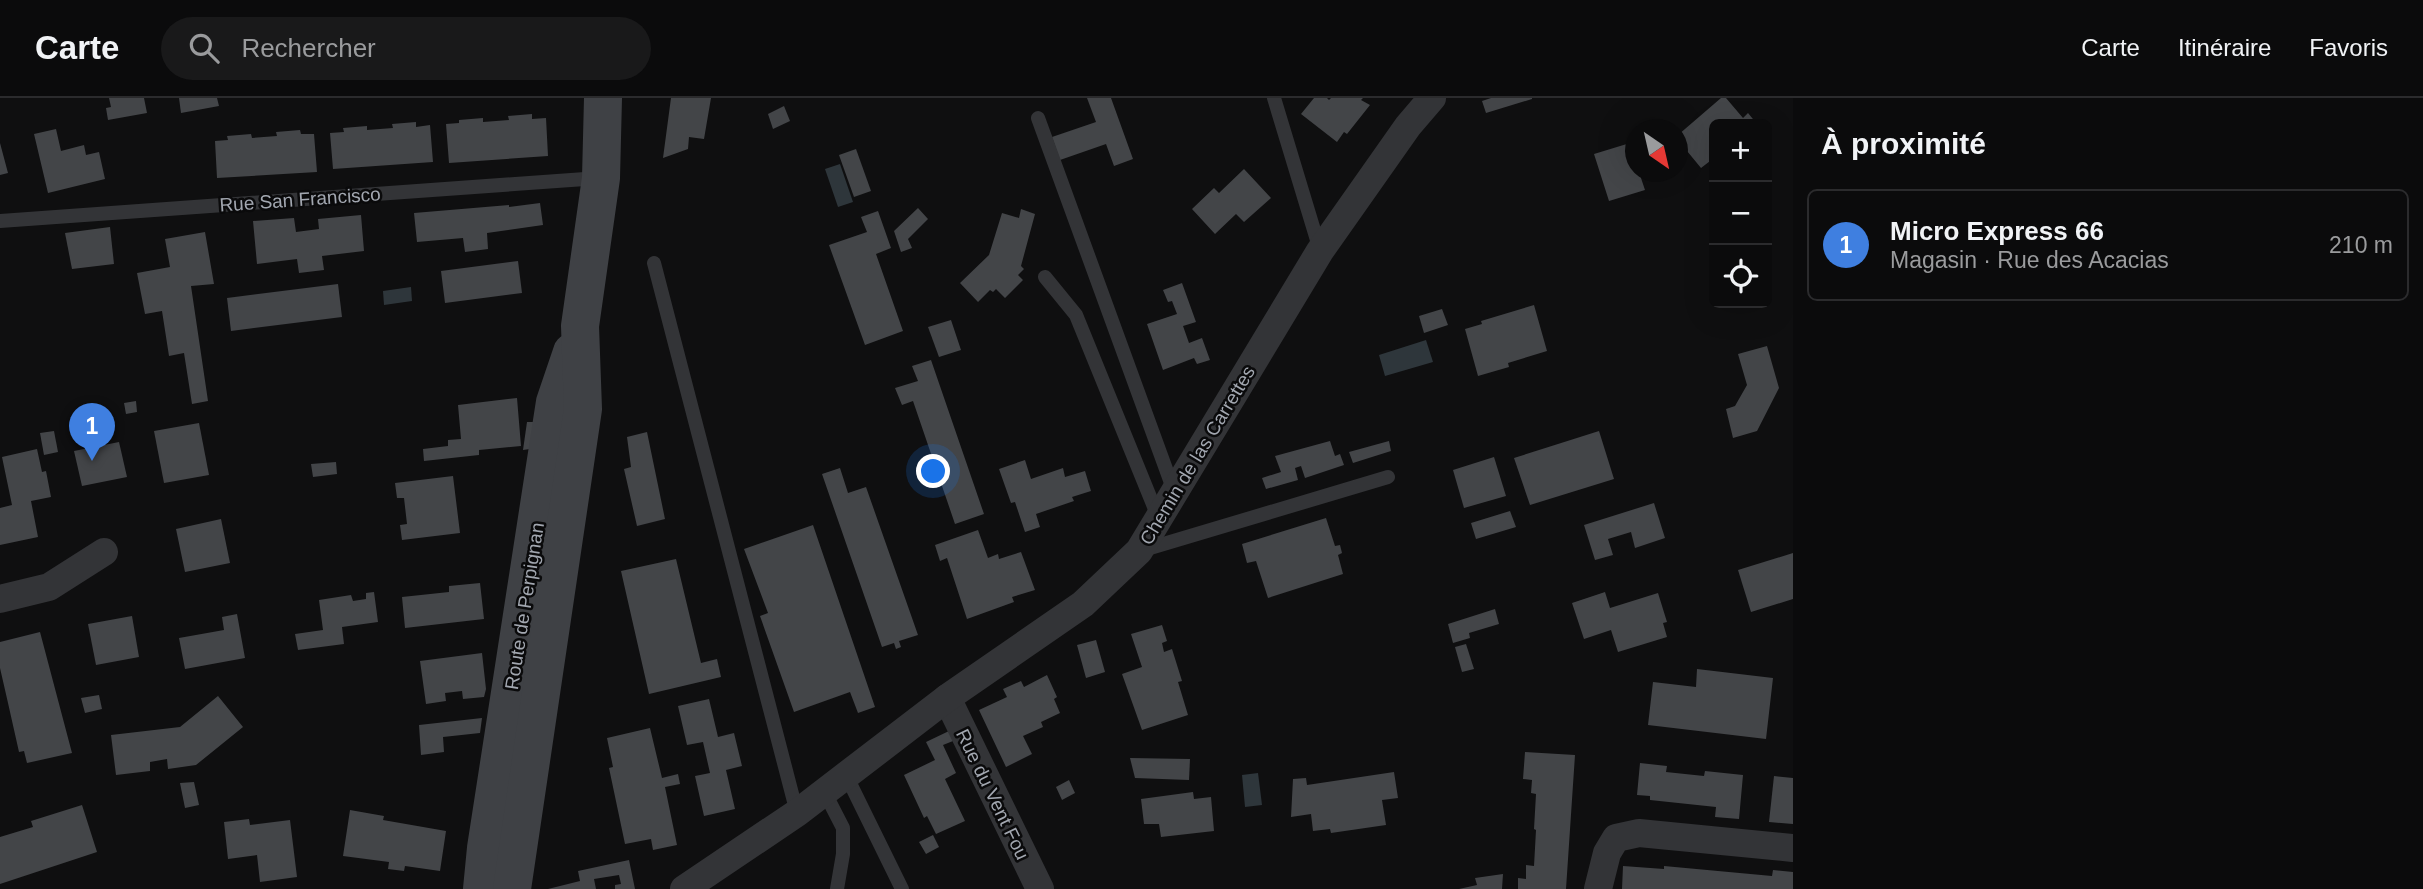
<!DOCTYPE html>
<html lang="fr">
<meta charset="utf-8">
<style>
body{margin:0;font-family:Arial,sans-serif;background:#19191a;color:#f1f3f6}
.controls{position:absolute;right:21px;top:21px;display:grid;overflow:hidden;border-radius:10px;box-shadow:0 7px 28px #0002}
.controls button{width:63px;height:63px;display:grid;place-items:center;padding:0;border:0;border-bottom:2px solid #2b2b2d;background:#0b0b0c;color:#f1f3f6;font:35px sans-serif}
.compass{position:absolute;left:1625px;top:21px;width:63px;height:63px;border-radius:50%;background:#0b0b0c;box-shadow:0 7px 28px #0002;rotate:146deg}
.you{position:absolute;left:934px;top:374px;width:24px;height:24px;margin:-18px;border:5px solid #fff;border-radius:50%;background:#1a73e8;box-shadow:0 0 0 10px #1a73e833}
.badge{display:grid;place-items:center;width:46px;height:46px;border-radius:50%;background:#da9f3d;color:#fff;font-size:23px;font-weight:700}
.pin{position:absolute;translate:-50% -58px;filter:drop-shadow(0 2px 4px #0008)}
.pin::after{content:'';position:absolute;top:37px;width:24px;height:21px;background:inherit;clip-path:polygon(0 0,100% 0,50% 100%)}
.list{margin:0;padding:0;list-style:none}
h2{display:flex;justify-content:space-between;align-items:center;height:91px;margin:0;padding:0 28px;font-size:30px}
h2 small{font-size:23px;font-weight:400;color:#9a9b9d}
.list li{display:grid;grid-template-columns:46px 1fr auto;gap:21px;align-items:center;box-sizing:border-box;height:112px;margin:0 14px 14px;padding:0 14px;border:2px solid #2b2b2d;border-radius:10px}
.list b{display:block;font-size:26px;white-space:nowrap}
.list p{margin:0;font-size:23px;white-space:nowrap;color:#9a9b9d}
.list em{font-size:23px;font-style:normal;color:#9a9b9d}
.icon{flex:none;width:38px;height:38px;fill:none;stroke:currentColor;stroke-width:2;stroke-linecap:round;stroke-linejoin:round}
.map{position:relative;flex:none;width:1793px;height:791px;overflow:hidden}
header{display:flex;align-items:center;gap:42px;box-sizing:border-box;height:98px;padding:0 35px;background:#0b0b0c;border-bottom:2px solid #2b2b2d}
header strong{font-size:33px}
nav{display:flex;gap:38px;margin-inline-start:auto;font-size:24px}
.search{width:490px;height:63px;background:#19191a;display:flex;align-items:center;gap:18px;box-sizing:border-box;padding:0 24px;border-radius:38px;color:#9a9b9d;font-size:26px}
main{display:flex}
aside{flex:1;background:#0b0b0c}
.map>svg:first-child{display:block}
.water{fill:#2e363b}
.building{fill:#434548}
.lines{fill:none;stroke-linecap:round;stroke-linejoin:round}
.lane{stroke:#333437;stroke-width:14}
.street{stroke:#333437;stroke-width:28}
.secondary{stroke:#3f4145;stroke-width:38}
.labels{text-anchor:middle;stroke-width:5;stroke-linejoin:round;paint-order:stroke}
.street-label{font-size:19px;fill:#a2a7b0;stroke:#0a0a0b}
</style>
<header>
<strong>Carte</strong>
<div class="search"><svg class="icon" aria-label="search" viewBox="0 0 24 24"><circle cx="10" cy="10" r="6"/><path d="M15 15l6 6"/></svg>Rechercher</div>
<nav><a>Carte</a><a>Itinéraire</a><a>Favoris</a></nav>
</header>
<main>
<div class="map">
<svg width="1793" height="791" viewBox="0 0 1793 791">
<rect width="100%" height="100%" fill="#0f0f10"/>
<g class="water">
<path d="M840,66L853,104L838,109L825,71Z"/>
<path d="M411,189L412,203L384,207L383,193Z"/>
<path d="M1426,242L1433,264L1385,278L1379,257Z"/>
<path d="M1258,675L1262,707L1245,709L1242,677Z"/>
</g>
<g class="building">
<path d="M109,0H144L147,15L108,22L106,10L111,9Z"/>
<path d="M179,0H217L219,8L181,15Z"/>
<path d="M671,0H711L704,41L689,39L688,51L663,60Z"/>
<path d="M1087,0H1111L1133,61L1114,68L1106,46L1060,62L1052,39L1096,24Z"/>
<path d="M1314,0H1327L1329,2L1331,0H1363L1361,2L1370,7L1347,36L1344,34L1337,44L1301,16Z"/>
<path d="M1491,0H1532V1L1486,15L1482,3Z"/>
<path d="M1721,0H1726L1743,20L1748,15L1757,26H1714V60L1701,70L1678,42V37Z"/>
<path d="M784,8L790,23L773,31L768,16Z"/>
<path d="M532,16V21L546,20L548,58L449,65L446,26L459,25V22L483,20V24L509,22L508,18Z"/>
<path d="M416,24V29L430,27L433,64L333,71L330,35L344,34L343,30L367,28V32L393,30L392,26Z"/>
<path d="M56,31L61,53L84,47L86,57L99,54L105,81L48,95L34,36Z"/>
<path d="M300,32L301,36H314L317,74L217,80L215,43L228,42L227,38L251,36L252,40L277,38L276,34Z"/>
<path d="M0,45L8,75L0,77Z"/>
<path d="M1630,45L1635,61V74H1639L1645,92L1609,103L1594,56Z"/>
<path d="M856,51L871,93L854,99L839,57Z"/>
<path d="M1244,71L1271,100L1244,124L1236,116L1215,136L1192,111L1214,90L1219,95Z"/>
<path d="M540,105L543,127L487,135L488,151L465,154L463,140L417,144L414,115L509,107V109Z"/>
<path d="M918,110L928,121L908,141L912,150L901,154L894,133Z"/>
<path d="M1021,111L1035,116L1021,168L1024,171L1018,177L1023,182L1005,200L996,191L993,194L990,192L978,204L960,185L989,157L1002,115L1019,120Z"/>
<path d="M878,113L891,150L876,156L903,233L865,247L829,147L867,134L861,119Z"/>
<path d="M361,117L364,153L322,158L324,172L299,175L297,161L257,166L253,123L294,120L296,134L319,131L318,121Z"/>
<path d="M110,129L114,166L72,171L65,135Z"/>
<path d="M205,134L214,186L191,188L208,303L192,306L184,255L169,258L162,213L145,216L137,175L170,169L165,141Z"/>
<path d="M518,163L522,195L445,205L441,173Z"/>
<path d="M1182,185L1196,224L1183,228L1189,245L1202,240L1210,262L1197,266L1194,260L1163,272L1147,226L1177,216L1172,203L1168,204L1163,192Z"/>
<path d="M338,186L342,219L231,233L227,200Z"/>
<path d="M1534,207L1547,253L1508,265L1509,269L1478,278L1465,231L1482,226L1481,223Z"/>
<path d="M1442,211L1448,227L1424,235L1419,218Z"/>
<path d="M951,222L961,252L939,259L928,229Z"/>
<path d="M1767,248L1779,290L1757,333L1733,340L1726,311L1735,308L1747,287L1738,256Z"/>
<path d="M931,262L984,416L955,426L913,303L902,307L895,290L918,283L912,268Z"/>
<path d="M517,300L521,348L479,352V357L424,363L423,351L448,348V342L461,341L458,307Z"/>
<path d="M136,303L137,314L126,316L124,305Z"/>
<path d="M527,324H534L530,351L523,352Z"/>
<path d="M199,325L209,377L164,385L154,333Z"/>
<path d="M54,333L58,354L44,357L40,335Z"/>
<path d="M1599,333L1614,381L1530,407L1514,360Z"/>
<path d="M647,334L665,421L637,428L624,371L631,369L627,339Z"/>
<path d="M1330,343L1335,358L1340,356L1344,367L1305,380L1301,368L1295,370L1298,382L1266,391L1262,380L1281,374L1275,358Z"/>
<path d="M1389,343L1391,353L1353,365L1349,354Z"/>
<path d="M119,344L127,379L82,388L74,353Z"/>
<path d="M37,351L42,374L46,373L51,399L31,403L38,439L0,447V410L12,407L2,359Z"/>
<path d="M1494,359L1506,398L1464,410L1453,372Z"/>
<path d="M1025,362L1031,381L1063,370L1065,379L1085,373L1091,393L1072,399L1074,403L1036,416L1040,429L1025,434L1015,404L1011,405L999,371Z"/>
<path d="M336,364L337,376L313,379L311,366Z"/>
<path d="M840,370L848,395L866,389L918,537L899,543L901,549L896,551L894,545L882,549L822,376Z"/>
<path d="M453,378L460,435L402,442L400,427L407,426L404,400H397L395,385Z"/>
<path d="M1654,405L1665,440L1635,450L1631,434L1608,441L1613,457L1595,462L1584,427Z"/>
<path d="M1510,413L1516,429L1476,441L1471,425Z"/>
<path d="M1326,420L1335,448L1340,447L1342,455L1338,457L1343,476L1268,500L1256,463L1247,465L1242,446Z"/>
<path d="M221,421L230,465L185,474L176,431Z"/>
<path d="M813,427L875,609L858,615L850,594L794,614L760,518L768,515L744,451Z"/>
<path d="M978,432L988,460L998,456L999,461L1021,454L1035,492L1012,499L1014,504L967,521L947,460L940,463L935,447Z"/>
<path d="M1793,455V501L1751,514L1738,472Z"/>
<path d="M676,461L701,565L717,561L721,579L649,596L621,473Z"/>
<path d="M480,485L484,521L405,530L402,499L449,494V488Z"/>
<path d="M374,494L378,524L342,529L344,546L298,552L295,536L323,532L319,502L351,497L353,503L366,501V495Z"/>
<path d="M1605,494L1610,510L1658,495L1667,524L1663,525L1667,539L1618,554L1611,532L1584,541L1572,505Z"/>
<path d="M1495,511L1499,526L1469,535L1470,540L1453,545L1448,526Z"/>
<path d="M237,516L245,560L185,571L179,540L224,532L222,519Z"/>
<path d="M132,518L139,559L96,567L88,526Z"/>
<path d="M1162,527L1167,543L1162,545L1164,554L1172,551L1182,583L1178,584L1188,617L1142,632L1122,576L1142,569L1131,536Z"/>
<path d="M40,534L72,655L27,665L24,653L19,654L8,605L0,570V544Z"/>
<path d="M1096,542L1105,574L1086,580L1077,547Z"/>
<path d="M1466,546L1474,571L1462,574L1455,549Z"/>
<path d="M482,555L486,591L484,599L463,601L462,593L445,595L446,603L426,606L420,563Z"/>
<path d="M1697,571L1773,580L1766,641L1648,627L1653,584L1696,589Z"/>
<path d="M1047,577L1057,599L1054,601L1060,615L1041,624L1043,629L1023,638L1032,656L1006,669L979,612L1007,599L1003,591L1021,583L1024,589Z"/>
<path d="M99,597L102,611L85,615L81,600Z"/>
<path d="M218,598L243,629L196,667L168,671L167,661L150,664V673L116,677L111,637L180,629Z"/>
<path d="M709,601L718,639L734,635L742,668L726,672L735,711L704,718L695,678L710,675L703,644L687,647L678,608Z"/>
<path d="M482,620L480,635L443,639L444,654L421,657L419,627Z"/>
<path d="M650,630L662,680L678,676L680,686L665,689L677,747L653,752L651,741L625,746L609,670L613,669L607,640Z"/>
<path d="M949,633L953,643L943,647L956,675L945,681L965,723L936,736L927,718L924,720L904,677L935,662L926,644Z"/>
<path d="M1525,654L1575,657L1566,791H1518V780L1526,781V767L1534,768L1536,732L1534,731L1536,696L1531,695L1532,682L1523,681Z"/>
<path d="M1130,660L1190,661L1189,682L1135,680Z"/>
<path d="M1640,665L1667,668L1666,674L1704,678L1705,673L1743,677L1739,721L1715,719L1716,709L1650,702V698L1637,697Z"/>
<path d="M1394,674L1398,700L1382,702L1386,727L1331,735L1330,731L1313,733L1311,716L1291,719L1293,681L1306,680L1307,687Z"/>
<path d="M1774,678L1793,680V726L1769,724Z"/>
<path d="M1069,682L1075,695L1062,702L1056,689Z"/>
<path d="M194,684L199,707L185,710L180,685Z"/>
<path d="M1193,694L1194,701L1211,699L1214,733L1161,739L1159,726H1144L1141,701Z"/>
<path d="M82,707L97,754L0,786V739L33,729L31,723Z"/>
<path d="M350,712L384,718L383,722L446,733L440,773L405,768L404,773L388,771L389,764L343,758Z"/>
<path d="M249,721L250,727L290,722L297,779L260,784L257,757L228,761L224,724Z"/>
<path d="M933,737L939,749L926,756L919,744Z"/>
<path d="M629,762L635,791H615V787L621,786L619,777L594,781L596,791H548L580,783L578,773Z"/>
<path d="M1623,768L1664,771V768L1772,778L1773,772L1793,774V791H1622Z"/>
<path d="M1503,776L1502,791H1459L1477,787L1475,780Z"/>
</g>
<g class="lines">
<g class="lane">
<path d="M1274,0L1320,152"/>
<path d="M1038,20L1174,393"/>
<path d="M0,123L599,80"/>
<path d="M654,165L797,715"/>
<path d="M1045,179L1076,217L1159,421"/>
<path d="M1140,453L1388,379"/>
<path d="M846,677L902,791"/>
<path d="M825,695L843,730V756L837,791"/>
</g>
<g class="street">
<path d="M0,501L49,489L104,454"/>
<path d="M947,600L1040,791"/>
<path d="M684,791L797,715L947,600L1083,506L1139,453L1320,153L1408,28L1432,0"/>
<path d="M1598,791L1607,755L1616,740L1639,735L1793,750"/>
</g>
<g class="secondary">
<path d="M482,791L486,750L555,304L572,254"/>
<path d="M512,791L583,311L580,228L601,80L603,0"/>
</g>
</g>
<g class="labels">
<g class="street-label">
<text transform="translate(300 101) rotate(-4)" y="7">Rue San Francisco</text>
<text transform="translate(1197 357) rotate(-59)" y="7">Chemin de las Carrettes</text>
<text transform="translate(524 508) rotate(-81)" y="7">Route de Perpignan</text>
<text transform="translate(993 696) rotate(64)" y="7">Rue du Vent Fou</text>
</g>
</g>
</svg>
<div class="controls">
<button>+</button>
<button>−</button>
<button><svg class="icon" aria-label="locate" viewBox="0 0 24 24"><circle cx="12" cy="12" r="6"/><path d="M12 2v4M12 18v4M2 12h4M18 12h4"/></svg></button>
</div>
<svg class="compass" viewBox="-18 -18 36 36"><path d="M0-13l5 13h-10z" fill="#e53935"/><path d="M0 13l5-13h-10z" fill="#9a9b9d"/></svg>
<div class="you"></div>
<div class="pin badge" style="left:92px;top:363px;background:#3f7fe0">1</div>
</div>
<aside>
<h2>À proximité<small></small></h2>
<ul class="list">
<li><span class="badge" style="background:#3f7fe0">1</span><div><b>Micro Express 66</b><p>Magasin · Rue des Acacias</p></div><em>210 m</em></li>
</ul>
</aside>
</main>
